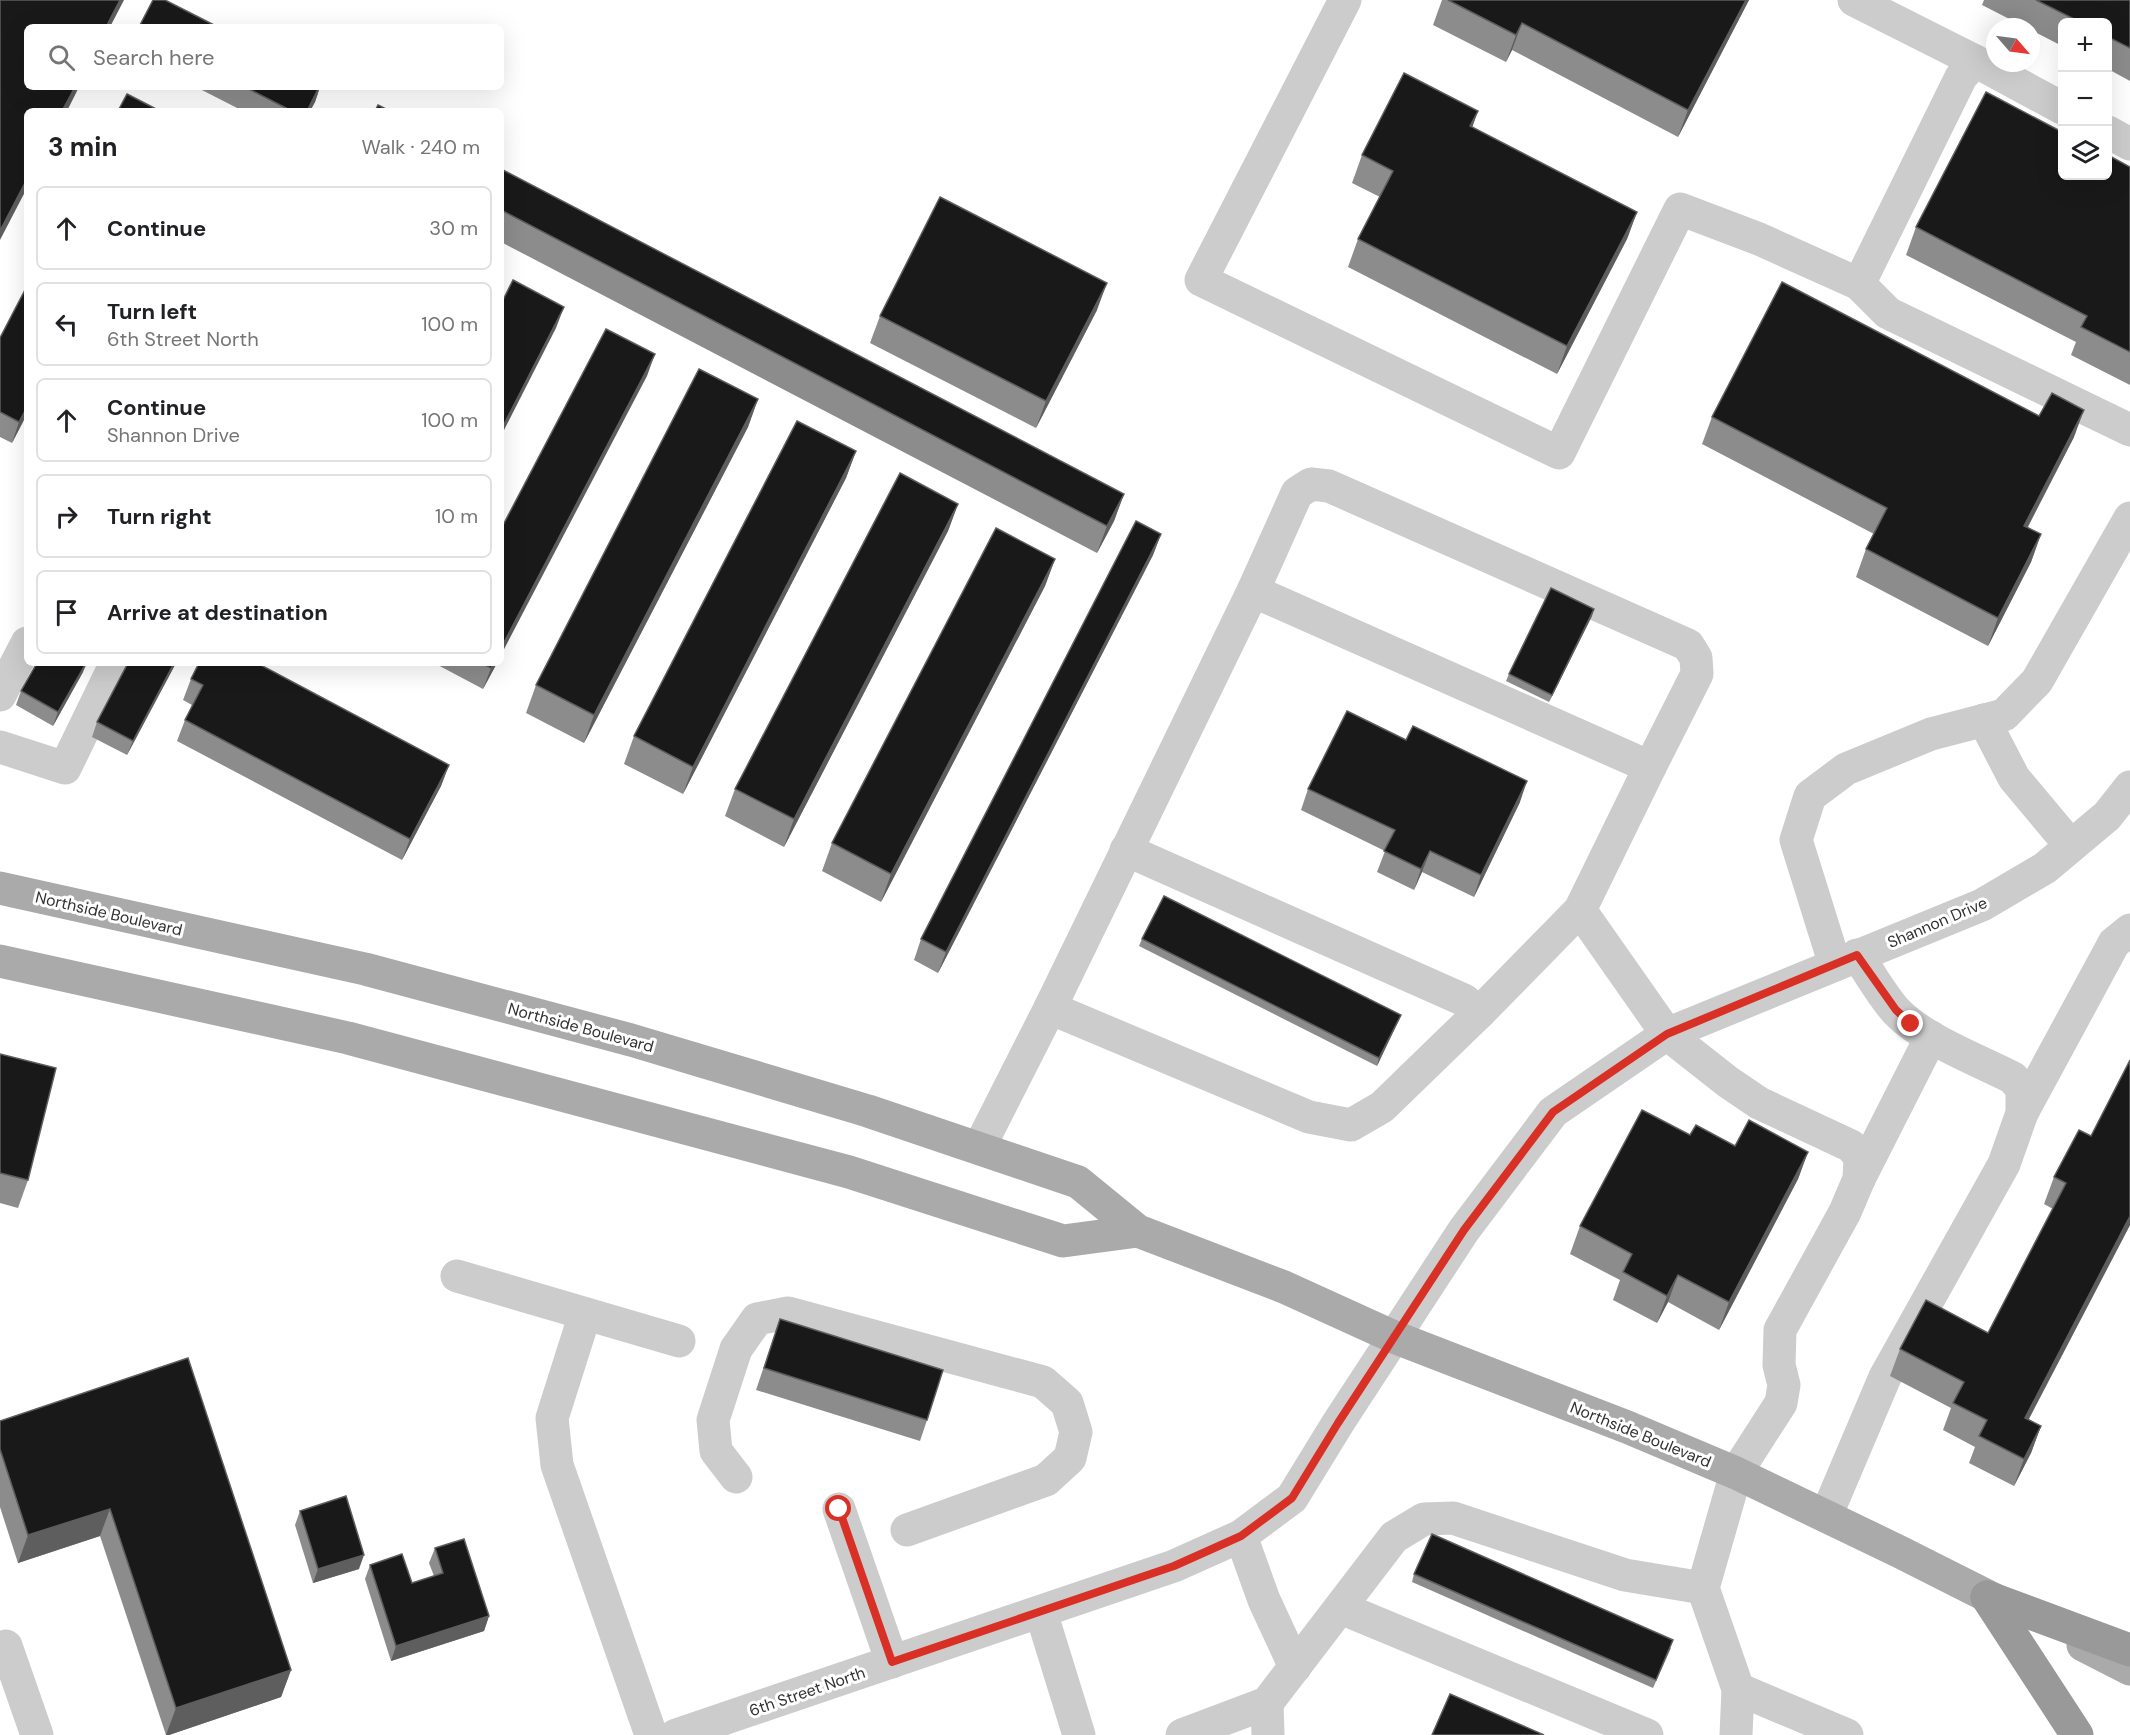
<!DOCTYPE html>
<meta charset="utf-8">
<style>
body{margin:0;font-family:"DM Sans",sans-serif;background:#f6f6f6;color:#202124}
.controls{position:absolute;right:18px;top:18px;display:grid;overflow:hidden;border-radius:9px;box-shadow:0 6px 24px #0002}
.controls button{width:54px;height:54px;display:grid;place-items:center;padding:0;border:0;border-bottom:2px solid #e0e0e0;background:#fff;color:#202124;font:30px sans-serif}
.compass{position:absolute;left:1986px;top:18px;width:54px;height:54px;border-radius:50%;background:#fff;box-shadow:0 6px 24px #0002;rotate:118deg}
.stop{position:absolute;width:18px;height:18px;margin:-14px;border:4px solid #d93025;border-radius:50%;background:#fff}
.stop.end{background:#d93025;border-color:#fff;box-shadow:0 2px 6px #0008}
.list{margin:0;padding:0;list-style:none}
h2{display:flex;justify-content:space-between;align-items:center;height:78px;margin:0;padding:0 24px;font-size:26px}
h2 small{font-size:20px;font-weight:400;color:#757577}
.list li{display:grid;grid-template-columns:39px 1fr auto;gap:18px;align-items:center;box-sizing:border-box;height:84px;margin:0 12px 12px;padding:0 12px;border:2px solid #e0e0e0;border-radius:9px}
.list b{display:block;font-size:22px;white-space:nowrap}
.list p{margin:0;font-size:20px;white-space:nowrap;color:#757577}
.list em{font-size:20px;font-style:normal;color:#757577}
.icon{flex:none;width:33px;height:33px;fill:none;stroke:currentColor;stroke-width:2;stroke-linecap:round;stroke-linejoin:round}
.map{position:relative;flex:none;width:2130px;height:1735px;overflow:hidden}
.search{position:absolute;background:#fff;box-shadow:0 6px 24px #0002;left:24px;top:24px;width:480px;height:66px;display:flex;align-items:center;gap:15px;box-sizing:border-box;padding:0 21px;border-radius:9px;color:#757577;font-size:22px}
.panel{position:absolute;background:#fff;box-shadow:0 6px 24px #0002;left:24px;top:108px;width:480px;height:558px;border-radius:9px}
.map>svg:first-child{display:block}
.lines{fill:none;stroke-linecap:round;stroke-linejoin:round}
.minor{stroke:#ccc;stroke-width:33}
.major{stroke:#aaa;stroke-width:33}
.highway{stroke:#999;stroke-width:33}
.wall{fill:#8c8c8c}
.shaded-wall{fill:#5e5e5e}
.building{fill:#191919;stroke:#5e5e5e;stroke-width:1.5}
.route{stroke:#d93025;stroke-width:8}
.labels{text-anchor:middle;stroke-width:6;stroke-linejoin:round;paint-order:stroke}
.street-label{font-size:16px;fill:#323232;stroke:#fff}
</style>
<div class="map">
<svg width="2130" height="1735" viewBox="0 0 2130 1735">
<rect width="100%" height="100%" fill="#fff"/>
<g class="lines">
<g class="minor">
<path d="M1345,0L1201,280L1559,453L1680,209L1759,239L1859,284"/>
<path d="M1854,0L1975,61"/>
<path d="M2062,108L1975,61L1961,77L1859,284L1888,313L2130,430"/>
<path d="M2108,132L2130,144"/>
<path d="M1253,591L1297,493L1311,484L1329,486L1688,645L1696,658L1697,674L1650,767"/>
<path d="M0,695L27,643"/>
<path d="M1984,720L2014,778L2071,846"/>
<path d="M0,747L65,768L116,663"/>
<path d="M1126,850L1464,1000L1479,1013"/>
<path d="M1835,965L1796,840L1810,796L1846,769L1931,734L2004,715L2037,681L2130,518"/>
<path d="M1050,1008L1253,591L1650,767L1580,910"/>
<path d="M2022,1113L2114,943L2130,930"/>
<path d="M979,1148L1050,1008L1309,1117L1351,1125L1382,1107L1479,1013L1580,910L1667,1034L1728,1082L1759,1103L1851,1146L1860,1157L1859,1179L1845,1212L1780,1330L1779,1365L1784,1385L1781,1403L1736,1473L1703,1588L1738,1689L1736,1735"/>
<path d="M1859,1179L1931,1037"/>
<path d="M457,1276L679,1341"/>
<path d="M585,1314L552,1418L557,1465L651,1735"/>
<path d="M736,1477L716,1451L713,1420L736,1349L757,1319L788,1313L1043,1382L1067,1403L1076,1432L1070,1458L1046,1480L907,1530"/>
<path d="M839,1509L892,1662"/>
<path d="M1826,1516L1885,1377L2004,1164L2022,1113V1089L2013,1078C1978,1060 1924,1040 1897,1012C1882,996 1870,973 1857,955"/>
<path d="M1241,1536L1264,1600L1295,1667"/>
<path d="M1341,1608L1647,1735"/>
<path d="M1041,1612L1079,1735"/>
<path d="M6,1646L37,1735"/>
<path d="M1738,1689L1847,1735"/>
<path d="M1267,1703L1268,1735"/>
<path d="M676,1735L1174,1566L1241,1536L1292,1498L1338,1423L1464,1230L1553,1112L1667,1034L1982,905L2045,868L2107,816L2130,787"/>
<path d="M1182,1735L1267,1703L1394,1537L1424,1519L1453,1518L1625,1575L1703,1588"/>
</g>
<g class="major">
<path d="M0,888L365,969L631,1040L868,1111L1078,1182L1138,1231L1284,1287L1394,1337L1627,1427L1736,1473L1900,1552L2013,1609"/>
<path d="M0,961L348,1038L849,1172L1063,1241L1138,1231"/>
<path d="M2083,1645L2130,1669"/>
</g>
<g class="highway">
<path d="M1987,1597L2077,1735"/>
<path d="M1987,1597L2130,1650"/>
</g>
</g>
<g class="wall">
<path d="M1442,0H1749L1678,137L1512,50L1506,62L1433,25Z"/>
<path d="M1984,0H2130V81L2108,69V22H2062V46L2031,30V27H2025L1982,5Z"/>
<path d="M196,87H320L315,102L310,111H243Z"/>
<path d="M1478,111L1472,127L1637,212L1627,239L1557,374L1348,267L1358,239L1380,197L1352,183L1362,155Z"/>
<path d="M2130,167V385L2071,355L2076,342L1906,255L1916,227Z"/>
<path d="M501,169L1124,494L1114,521L1097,553L501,242Z"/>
<path d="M1097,310L1036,428L870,343L880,316Z"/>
<path d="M0,338L27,414L12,443L0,437Z"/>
<path d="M758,399L748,427L584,743L526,713L536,685Z"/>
<path d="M1712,417L2074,437L2028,527L2041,534L2031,562L1988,646L1856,577L1866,549L1874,534L1702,444Z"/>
<path d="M856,451L846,478L683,794L624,764L634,736Z"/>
<path d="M958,504L948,531L784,847L725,816L735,789Z"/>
<path d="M1161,534L1153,555L938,973L914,960L921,939Z"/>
<path d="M1055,559L1045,586L881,902L822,871L832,843Z"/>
<path d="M1592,616L1549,702L1506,681L1509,674Z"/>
<path d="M128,663H176L127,755L92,737L97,722Z"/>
<path d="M434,663H497L483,689Z"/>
<path d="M83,672L53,726L16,705L21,691Z"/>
<path d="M191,679L449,765L441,786L402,860L177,741L185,720L192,705L183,700Z"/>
<path d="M1406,740L1520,802L1474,897L1422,872L1414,890L1377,872L1385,851L1301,810L1308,789Z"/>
<path d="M1142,939L1401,1015L1377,1066L1139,946Z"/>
<path d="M0,1054L28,1180L18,1208L0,1203Z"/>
<path d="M2130,1060V1225L2029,1419L2041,1426L2031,1453L2014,1486L1969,1463L1975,1447L1943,1430L1951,1408L1890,1376L1900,1349L1988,1333L2053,1209L2044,1204L2054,1177L2091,1136Z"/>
<path d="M1690,1135L1735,1146L1808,1152L1798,1179L1719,1330L1668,1302L1657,1323L1613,1300L1620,1280L1570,1254L1580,1226Z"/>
<path d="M780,1319L927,1420L920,1441L756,1390Z"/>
<path d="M188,1358L291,1670L281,1697L169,1735H166L100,1536L18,1563L0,1507V1421Z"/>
<path d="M300,1511L359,1569L313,1583L295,1525Z"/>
<path d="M435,1548L489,1616L484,1631L391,1661L365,1579L370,1565L412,1583L434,1576L429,1563Z"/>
<path d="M1414,1574L1671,1648L1653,1688L1412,1582Z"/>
</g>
<g class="shaded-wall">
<path d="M120,0H124L110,27H106Z"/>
<path d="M1746,0H1749L1678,137L1688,110Z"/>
<path d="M1522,23L1512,50L1506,62L1516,35Z"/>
<path d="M75,87H79L67,111H62Z"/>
<path d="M319,87H320L315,102L310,111H307Z"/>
<path d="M1478,111L1468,139L1470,126Z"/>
<path d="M27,179V188L0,240V231Z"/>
<path d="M1637,212L1627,239L1557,374L1567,346Z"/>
<path d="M1107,283L1097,310L1036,428L1046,401Z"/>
<path d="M564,307L556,328L501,436V430Z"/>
<path d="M655,354L647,376L501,655V648Z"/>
<path d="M758,399L748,427L584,743L594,715Z"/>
<path d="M27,407V414L12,443L19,422Z"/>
<path d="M2084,410L2074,437L2014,553L2024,526Z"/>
<path d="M856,451L846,478L683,794L693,767Z"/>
<path d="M1124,494L1114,521L1097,553L1107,526Z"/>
<path d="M958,504L948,531L784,847L794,819Z"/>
<path d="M1161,534L1153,555L938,973L946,952Z"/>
<path d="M2041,534L2031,562L1988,646L1998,618Z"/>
<path d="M1055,559L1045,586L881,902L891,874Z"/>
<path d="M1594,609L1592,616L1549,702L1552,695Z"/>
<path d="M86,663H87L83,672L53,726L58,712Z"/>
<path d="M174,663H176L127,755L133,741Z"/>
<path d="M493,663H497L483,689L491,668Z"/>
<path d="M449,765L441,786L402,860L410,839Z"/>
<path d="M1527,781L1520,802L1474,897L1481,875Z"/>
<path d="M1430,851L1422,872L1414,890L1421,869Z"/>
<path d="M1401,1015L1398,1022L1377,1066L1379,1058Z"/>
<path d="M1808,1152L1798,1179L1719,1330L1729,1302Z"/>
<path d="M2130,1216V1225L2015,1445L2025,1418Z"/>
<path d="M1678,1275L1668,1302L1657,1323L1667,1296Z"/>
<path d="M2041,1426L2031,1453L2014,1486L2024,1459Z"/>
<path d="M110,1509L100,1536L18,1563L28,1535Z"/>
<path d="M364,1555L359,1569L313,1583L318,1569Z"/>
<path d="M489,1616L484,1631L391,1661L396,1646Z"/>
<path d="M291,1670L281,1697L169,1735H166L176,1708Z"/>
</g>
<g class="building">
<path d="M0,0H120L106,27H27V87H75L62,111H27V179L0,231Z"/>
<path d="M153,0H165L218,27H139Z"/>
<path d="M1448,0H1746L1688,110L1522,23L1516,35Z"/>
<path d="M2036,0H2130V48L2108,37V22H2080Z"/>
<path d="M1404,73L1478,111L1470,126L1637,212L1567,346L1358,239L1393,171L1362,155Z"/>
<path d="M245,87H319L307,111H292Z"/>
<path d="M1986,92L2062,132V176H2108V155L2130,167V352L2081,327L2087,316L1916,227Z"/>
<path d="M127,94L160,111H118Z"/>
<path d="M378,105L390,111H375Z"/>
<path d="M501,169L1124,494L1107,526L501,210Z"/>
<path d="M940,197L1107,283L1046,401L880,316Z"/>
<path d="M513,280L564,307L501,430V304Z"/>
<path d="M1782,282L2039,416L2052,393L2084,410L2024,526L2041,534L1998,618L1866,549L1887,508L1712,417Z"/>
<path d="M27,286V407L19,422L0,412V338Z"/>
<path d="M606,329L655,354L501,648V529Z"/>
<path d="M699,369L758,399L594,715L536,685Z"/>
<path d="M797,421L856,451L693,767L634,736Z"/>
<path d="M900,473L958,504L794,819L735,789Z"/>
<path d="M1136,521L1161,534L946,952L921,939Z"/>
<path d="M996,528L1055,559L891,874L832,843Z"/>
<path d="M1551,588L1594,609L1552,695L1509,674Z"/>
<path d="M37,663H86L58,712L21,691Z"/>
<path d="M128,663H174L133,741L97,722Z"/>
<path d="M199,663H257L449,765L410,839L185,720L203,685L191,679Z"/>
<path d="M481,663H493L491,668Z"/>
<path d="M1347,711L1406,740L1413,726L1527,781L1481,875L1430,851L1421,869L1384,851L1395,830L1308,789Z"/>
<path d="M1164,896L1401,1015L1379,1058L1142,939Z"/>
<path d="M0,1054L56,1068L28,1180L0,1173Z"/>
<path d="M2130,1060V1216L2025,1418L2041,1426L2024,1459L1979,1436L1987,1420L1953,1403L1964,1382L1900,1349L1926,1300L1988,1333L2066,1183L2054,1177L2079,1130L2091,1136Z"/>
<path d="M1642,1110L1690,1135L1696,1125L1735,1146L1749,1120L1808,1152L1729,1302L1678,1275L1667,1296L1623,1272L1632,1254L1580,1226Z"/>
<path d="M780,1319L943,1370L927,1420L764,1368Z"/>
<path d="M188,1358L291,1670L176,1708L110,1509L28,1535L0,1449V1421Z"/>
<path d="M346,1496L364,1555L318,1569L300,1511Z"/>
<path d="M1432,1534L1673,1640L1656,1680L1414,1574Z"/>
<path d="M464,1539L489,1616L396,1646L370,1565L402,1554L412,1583L443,1573L435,1548Z"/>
<path d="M1450,1694L1544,1735H1432Z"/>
</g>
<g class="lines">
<path class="route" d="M839,1509L892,1662L1174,1566L1241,1536L1292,1498L1338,1423L1464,1230L1553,1112L1667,1034L1857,955L1896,1010L1911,1024"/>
</g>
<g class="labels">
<g class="street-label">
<text transform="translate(109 913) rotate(13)" y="6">Northside Boulevard</text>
<text transform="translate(1937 922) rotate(-23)" y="6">Shannon Drive</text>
<text transform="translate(581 1027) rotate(15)" y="6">Northside Boulevard</text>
<text transform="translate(1641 1434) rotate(22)" y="6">Northside Boulevard</text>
<text transform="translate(807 1691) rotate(-19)" y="6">6th Street North</text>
</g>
</g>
</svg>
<div class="controls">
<button>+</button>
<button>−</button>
<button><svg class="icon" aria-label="layers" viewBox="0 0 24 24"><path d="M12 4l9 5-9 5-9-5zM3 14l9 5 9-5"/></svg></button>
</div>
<svg class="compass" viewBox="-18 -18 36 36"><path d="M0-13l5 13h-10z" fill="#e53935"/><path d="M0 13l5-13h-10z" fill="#757577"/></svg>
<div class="stop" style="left:839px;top:1509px"></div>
<div class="stop end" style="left:1911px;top:1024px"></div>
<div class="search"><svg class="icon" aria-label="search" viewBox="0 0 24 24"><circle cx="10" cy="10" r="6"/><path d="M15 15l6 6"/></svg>Search here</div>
<section class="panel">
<h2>3 min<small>Walk · 240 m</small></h2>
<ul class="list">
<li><svg class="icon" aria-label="ahead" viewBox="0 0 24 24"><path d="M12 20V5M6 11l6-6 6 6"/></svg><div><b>Continue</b></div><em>30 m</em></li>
<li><svg class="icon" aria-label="left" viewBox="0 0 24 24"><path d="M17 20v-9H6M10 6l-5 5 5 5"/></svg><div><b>Turn left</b><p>6th Street North</p></div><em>100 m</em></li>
<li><svg class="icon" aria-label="ahead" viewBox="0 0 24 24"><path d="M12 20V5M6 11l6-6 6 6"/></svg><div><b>Continue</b><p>Shannon Drive</p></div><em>100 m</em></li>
<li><svg class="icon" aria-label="right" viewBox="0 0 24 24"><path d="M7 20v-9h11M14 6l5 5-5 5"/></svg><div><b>Turn right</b></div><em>10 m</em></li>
<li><svg class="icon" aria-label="arrive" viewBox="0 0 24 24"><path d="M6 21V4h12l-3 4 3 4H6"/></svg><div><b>Arrive at destination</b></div></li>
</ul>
</section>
</div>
